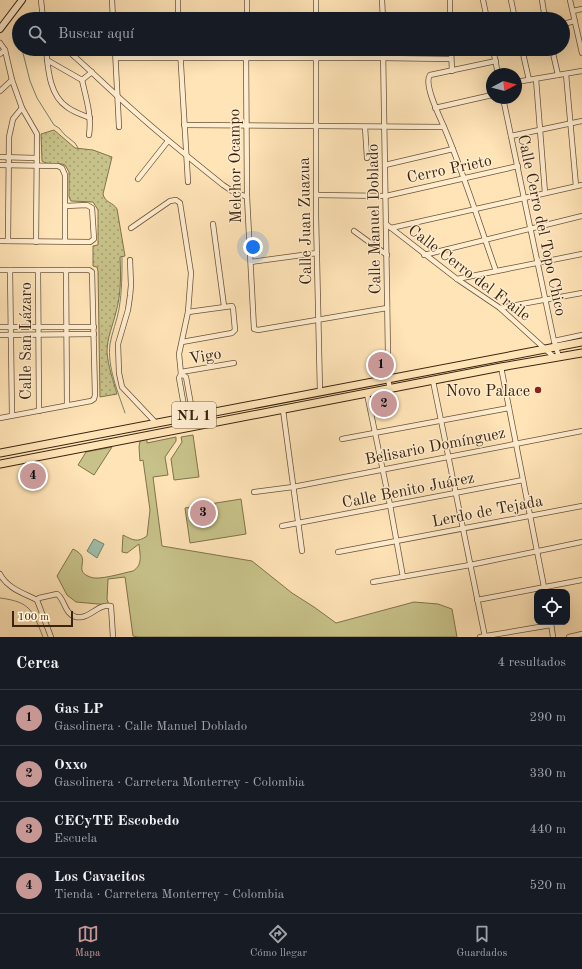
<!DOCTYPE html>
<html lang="es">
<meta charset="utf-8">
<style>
body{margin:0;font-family:"Old Standard TT",serif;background:#242831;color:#f1f3f6}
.controls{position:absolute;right:12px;bottom:12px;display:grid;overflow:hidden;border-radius:8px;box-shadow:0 4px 16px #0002}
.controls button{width:36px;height:36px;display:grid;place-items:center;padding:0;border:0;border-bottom:1px solid #363941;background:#171b24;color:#f1f3f6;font:20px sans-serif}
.compass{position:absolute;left:486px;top:68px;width:36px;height:36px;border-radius:50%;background:#171b24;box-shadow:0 4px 16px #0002;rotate:83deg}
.scale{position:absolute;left:12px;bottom:10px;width:61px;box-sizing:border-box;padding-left:4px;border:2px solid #3a240f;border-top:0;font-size:11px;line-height:14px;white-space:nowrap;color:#3a240f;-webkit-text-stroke:3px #ffedd0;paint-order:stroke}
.you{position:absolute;left:253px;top:247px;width:14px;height:14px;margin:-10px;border:3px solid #fff;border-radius:50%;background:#1a73e8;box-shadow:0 0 0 6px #1a73e833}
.badge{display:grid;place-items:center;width:26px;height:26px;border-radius:50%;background:#c59692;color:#111;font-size:13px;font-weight:700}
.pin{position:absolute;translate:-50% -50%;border:2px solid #fff;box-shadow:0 1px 4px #0006}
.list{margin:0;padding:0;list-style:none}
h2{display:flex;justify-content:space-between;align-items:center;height:52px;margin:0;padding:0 16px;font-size:17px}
h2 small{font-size:13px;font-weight:400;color:#9ea1a6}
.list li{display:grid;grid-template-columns:26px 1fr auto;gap:12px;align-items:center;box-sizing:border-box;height:56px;padding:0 16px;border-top:1px solid #363941}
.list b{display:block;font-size:15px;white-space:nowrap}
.list p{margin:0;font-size:13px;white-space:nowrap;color:#9ea1a6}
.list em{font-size:13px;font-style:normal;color:#9ea1a6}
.icon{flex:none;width:22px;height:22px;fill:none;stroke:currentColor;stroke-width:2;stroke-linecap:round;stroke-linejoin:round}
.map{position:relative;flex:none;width:582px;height:637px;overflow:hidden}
.search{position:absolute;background:#171b24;box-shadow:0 4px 16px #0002;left:12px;right:12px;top:12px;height:44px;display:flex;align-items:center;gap:10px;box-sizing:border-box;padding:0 14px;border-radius:22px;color:#9ea1a6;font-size:15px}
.sheet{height:276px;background:#171b24}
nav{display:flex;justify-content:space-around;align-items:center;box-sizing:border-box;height:56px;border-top:1px solid #363941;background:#171b24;font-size:11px;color:#9ea1a6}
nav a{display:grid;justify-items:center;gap:2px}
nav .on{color:#c59692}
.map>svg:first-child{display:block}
.grass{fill:#c7c289;stroke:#80734c}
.park{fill:url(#park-dots);stroke:#80734c}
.water{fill:#a0bfac;stroke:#77816d}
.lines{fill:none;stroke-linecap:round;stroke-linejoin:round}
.stream{stroke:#77816d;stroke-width:1}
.street-casing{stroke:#6b5439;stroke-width:6}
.secondary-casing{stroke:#3a240f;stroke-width:8}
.primary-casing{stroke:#3a240f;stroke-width:9}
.street{stroke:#ffedd0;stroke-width:4.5}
.secondary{stroke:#ffedd0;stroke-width:6}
.primary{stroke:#ffe4b7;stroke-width:7}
.poi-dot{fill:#8f2418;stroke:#ffedd0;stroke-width:1.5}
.labels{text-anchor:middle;stroke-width:3;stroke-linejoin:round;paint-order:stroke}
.shield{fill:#ffedd0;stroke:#756049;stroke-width:1}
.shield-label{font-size:15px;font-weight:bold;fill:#3a240f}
.street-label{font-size:16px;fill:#3a240f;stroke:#ffedd0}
.poi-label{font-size:16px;fill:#3a240f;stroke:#ffedd0;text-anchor:end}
</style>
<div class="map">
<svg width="582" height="637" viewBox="0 0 582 637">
<defs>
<pattern id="park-dots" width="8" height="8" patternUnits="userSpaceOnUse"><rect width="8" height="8" fill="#c7c289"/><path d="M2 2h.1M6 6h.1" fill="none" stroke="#a39d6e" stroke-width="1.8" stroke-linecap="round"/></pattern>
</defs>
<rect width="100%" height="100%" fill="#ffe4b7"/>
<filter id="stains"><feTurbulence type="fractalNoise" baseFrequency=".005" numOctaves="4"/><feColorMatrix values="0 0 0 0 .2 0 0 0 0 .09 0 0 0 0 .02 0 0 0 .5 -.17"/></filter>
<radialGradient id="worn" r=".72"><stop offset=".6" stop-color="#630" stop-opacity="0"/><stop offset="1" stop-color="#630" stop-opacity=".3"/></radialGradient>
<g class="grass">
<path d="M193,435L199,477L174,480L171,459L182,442L181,437Z"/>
<path d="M176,437V441L165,457L168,475L153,477L162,546L252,561L292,593L314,607L336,623L414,602L438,604L452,609L457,637H138L133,636L125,577L108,579L107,599L109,605L76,602L67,595L57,576L73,549C94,559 71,570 90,577C98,581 123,573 133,571C143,565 140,555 139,544L127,553L122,552L123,535C133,540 137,543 147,536L150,510L143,460L140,461L139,447L140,441L147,439V443Z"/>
<path d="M112,447L94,475L78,465L86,452Z"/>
<path d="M241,499L246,534L190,543L185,508Z"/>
</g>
<path class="park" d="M54,130L75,148L93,150L112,157L103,194C105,203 113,202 117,209L125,256L120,257C121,276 121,294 116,312C113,325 107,338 107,352C108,366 113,380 117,394L100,397L98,271L97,267L93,266V246L98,245V210L93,202L71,201L69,197V172L65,165C58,162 49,166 42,161L41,134Z"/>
<path class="water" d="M94,539L104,544L97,558L87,551Z"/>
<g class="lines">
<g class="stream">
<path d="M15,32L19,40"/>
<path d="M22,49L30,81L37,98L54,125L59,128L65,135L75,143L78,148"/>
<path d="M122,257C122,274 122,291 119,309C117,321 112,332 110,344C107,367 118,392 125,413"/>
<path d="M0,598C31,602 32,610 43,637"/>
</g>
<defs>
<g id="street">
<path d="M41,0L43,19"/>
<path d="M112,0L113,19"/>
<path d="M178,0V19"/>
<path d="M316,0V19"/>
<path d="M382,0L383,19"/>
<path d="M450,0V19"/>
<path d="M483,0L487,19"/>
<path d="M511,0L515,19"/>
<path d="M542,0L545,19"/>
<path d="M570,0L582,53"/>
<path d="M573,11L582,9"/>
<path d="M247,19V0"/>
<path d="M563,24L575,21"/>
<path d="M0,43L5,50L12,80L22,108L37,134L36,242"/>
<path d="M46,49C48,68 49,95 67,107C73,112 83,115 90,118"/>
<path d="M66,49C89,69 111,91 134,111C163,137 193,161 223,185L232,191L247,197"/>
<path d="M115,49L119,127"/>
<path d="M180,49L188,182"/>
<path d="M246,49L247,197L254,329L258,330L387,308"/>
<path d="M316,49V216L320,392"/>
<path d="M383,49L388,354V379L390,389"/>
<path d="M451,49L452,71"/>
<path d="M493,49L498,74"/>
<path d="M522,49L529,80"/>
<path d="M552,49L558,75"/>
<path d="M0,54L5,50"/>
<path d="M116,58H383L451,59"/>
<path d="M47,60L82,80L92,72"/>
<path d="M566,74L576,186"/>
<path d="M536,79L545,193"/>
<path d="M82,80C86,98 92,116 89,135"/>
<path d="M516,82L582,71"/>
<path d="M0,91L12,80"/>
<path d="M503,98L554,341L559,357"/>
<path d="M435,108L492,95"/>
<path d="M184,125L444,127"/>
<path d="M365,127L367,158"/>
<path d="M511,136L582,121"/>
<path d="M0,157L36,158"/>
<path d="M0,165L58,166L62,168L65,175V241"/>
<path d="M385,165L453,149"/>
<path d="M138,179L168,141"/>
<path d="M316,195L386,196L518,166"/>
<path d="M213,224L224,306"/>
<path d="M386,224L457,279L500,308L555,358"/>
<path d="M131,228L170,201L176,200L180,203L191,273L188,312L179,354L181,374L179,378L186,417"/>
<path d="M391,228L582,185"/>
<path d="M354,231L387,255"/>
<path d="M0,241L90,242L94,239L92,208L87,205L65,206"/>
<path d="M8,241L9,137L13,119L22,108"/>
<path d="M424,255L582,216"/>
<path d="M130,260L131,285L130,296L128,310L118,344L119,373L122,387L156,423"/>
<path d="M251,262L317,253"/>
<path d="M0,270H89L92,272L95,395L94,399L91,401L0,418"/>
<path d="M10,270L12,415"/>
<path d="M38,270L39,411"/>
<path d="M66,270L67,405"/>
<path d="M496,271C479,223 464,174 444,127C440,117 423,84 430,75L496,61"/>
<path d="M457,279L582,254"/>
<path d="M500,308L582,293"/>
<path d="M0,327H94"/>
<path d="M0,335L94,334"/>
<path d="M554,341L582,335"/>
<path d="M182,342L232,333L235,330L233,308L232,306L188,312"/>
<path d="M501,367L545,592"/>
<path d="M181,372L234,363"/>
<path d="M181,374L186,377L193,416"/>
<path d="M433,381L485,637"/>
<path d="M367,394L390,505L403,577"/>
<path d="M283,410L302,551"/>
<path d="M342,439L509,408"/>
<path d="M254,492L293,487L582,431"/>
<path d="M282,526L523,480"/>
<path d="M338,552L582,506"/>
<path d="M0,574C7,588 23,593 37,600"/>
<path d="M373,582L470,565L582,542"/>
<path d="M477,600L582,580"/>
<path d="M551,623L553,637"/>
<path d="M51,637L37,600L39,598L57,594C65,599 64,614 76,617C89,620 98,603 111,606L113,637"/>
<path d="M480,637L551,625"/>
<path d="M569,637L582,634"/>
</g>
<path id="secondary" d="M0,29L22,0"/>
<g id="primary">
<path d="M0,453L582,342"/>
<path d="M0,464L501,367L582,353"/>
</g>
</defs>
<use href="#street" class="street-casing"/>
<use href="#secondary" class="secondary-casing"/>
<use href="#primary" class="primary-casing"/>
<use href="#street" class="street"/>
<use href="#secondary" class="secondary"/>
<use href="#primary" class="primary"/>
</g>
<circle class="poi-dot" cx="538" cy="390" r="4"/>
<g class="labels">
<rect class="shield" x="172" y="402" width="44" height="26" rx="3"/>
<g class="shield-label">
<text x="194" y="420">NL 1</text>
</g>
<g class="street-label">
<text transform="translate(234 166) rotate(-91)" y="6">Melchor Ocampo</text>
<text transform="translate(449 168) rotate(-12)" y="6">Cerro Prieto</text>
<text transform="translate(373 219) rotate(-91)" y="6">Calle Manuel Doblado</text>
<text transform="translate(304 221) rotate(-91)" y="6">Calle Juan Zuazua</text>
<text transform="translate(543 225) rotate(78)" y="6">Calle Cerro del Topo Chico</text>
<text transform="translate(470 272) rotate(37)" y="6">Calle Cerro del Fraile</text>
<text transform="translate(25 341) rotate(-90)" y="6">Calle San Lázaro</text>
<text transform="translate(205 355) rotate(-10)" y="6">Vigo</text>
<text transform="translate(435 445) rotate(-11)" y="6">Belisario Domínguez</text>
<text transform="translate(408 489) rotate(-11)" y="6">Calle Benito Juárez</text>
<text transform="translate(487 510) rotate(-11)" y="6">Lerdo de Tejada</text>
</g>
<g class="poi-label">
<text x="530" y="396">Novo Palace</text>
</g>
</g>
<rect width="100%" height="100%" filter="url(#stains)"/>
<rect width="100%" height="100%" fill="url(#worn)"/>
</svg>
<div class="controls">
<button><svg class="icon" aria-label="locate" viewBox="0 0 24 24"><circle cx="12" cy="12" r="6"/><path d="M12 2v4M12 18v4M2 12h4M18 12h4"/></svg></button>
</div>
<svg class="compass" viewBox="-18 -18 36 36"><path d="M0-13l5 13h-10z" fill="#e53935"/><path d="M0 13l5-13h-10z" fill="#9ea1a6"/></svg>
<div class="scale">100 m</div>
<div class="you"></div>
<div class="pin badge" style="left:381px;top:365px">1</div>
<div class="pin badge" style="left:384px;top:404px">2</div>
<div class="pin badge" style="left:203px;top:513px">3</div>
<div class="pin badge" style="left:33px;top:476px">4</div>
<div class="search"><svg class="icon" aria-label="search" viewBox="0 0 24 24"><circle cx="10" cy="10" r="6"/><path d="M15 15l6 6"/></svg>Buscar aquí</div>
</div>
<section class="sheet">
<h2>Cerca<small>4 resultados</small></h2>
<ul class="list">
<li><span class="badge">1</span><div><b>Gas LP</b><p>Gasolinera · Calle Manuel Doblado</p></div><em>290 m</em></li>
<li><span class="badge">2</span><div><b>Oxxo</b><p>Gasolinera · Carretera Monterrey - Colombia</p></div><em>330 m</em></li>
<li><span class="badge">3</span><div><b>CECyTE Escobedo</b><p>Escuela</p></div><em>440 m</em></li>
<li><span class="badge">4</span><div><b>Los Cavacitos</b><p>Tienda · Carretera Monterrey - Colombia</p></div><em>520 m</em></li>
</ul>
</section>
<nav>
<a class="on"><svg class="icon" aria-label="map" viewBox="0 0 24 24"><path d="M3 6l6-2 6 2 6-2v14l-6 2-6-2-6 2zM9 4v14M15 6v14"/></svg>Mapa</a>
<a><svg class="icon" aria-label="directions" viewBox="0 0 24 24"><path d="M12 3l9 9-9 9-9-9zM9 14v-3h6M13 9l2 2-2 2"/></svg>Cómo llegar</a>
<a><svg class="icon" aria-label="saved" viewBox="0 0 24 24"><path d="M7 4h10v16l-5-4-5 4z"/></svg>Guardados</a>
</nav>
